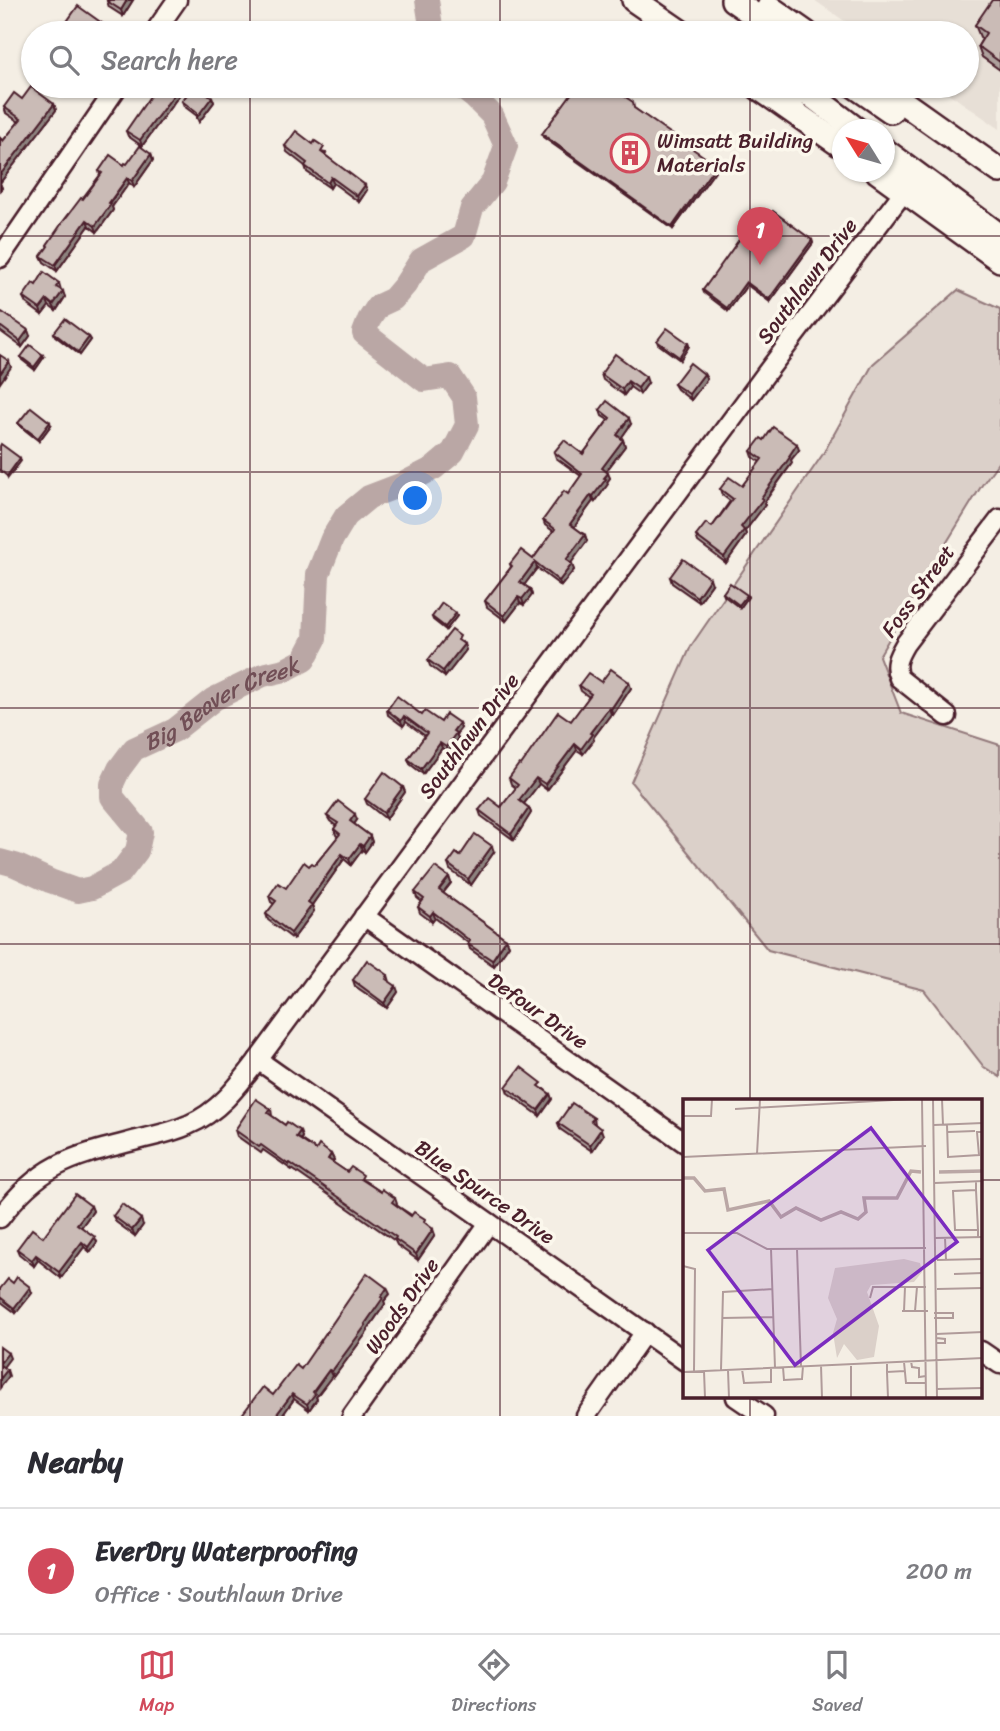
<!DOCTYPE html>
<meta charset="utf-8">
<style>
body{margin:0;font-family:Sriracha,sans-serif;background:#f7f7f7;color:#2b2b33}
.compass{position:absolute;left:832px;top:119px;width:63px;height:63px;border-radius:50%;background:#fff;box-shadow:0 2px 5px #0004;rotate:307deg}
.you{position:absolute;left:416px;top:499px;width:24px;height:24px;margin:-18px;border:5px solid #fff;border-radius:50%;background:#1a73e8;box-shadow:0 0 0 10px #1a73e833}
.badge{display:grid;place-items:center;width:46px;height:46px;border-radius:50%;background:#d1495b;color:#fff;font-size:23px;font-weight:700}
.pin{position:absolute;translate:-50% -58px;filter:drop-shadow(0 2px 4px #0008)}
.pin::after{content:'';position:absolute;top:37px;width:24px;height:21px;background:inherit;clip-path:polygon(0 0,100% 0,50% 100%)}
.list{margin:0;padding:0;list-style:none}
h2{display:flex;justify-content:space-between;align-items:center;height:91px;margin:0;padding:0 28px;font-size:30px}
h2 small{font-size:23px;font-weight:400;color:#7c7c81}
.list li{display:grid;grid-template-columns:46px 1fr auto;gap:21px;align-items:center;box-sizing:border-box;height:126px;padding:0 28px;border-top:2px solid #e1e1e2}
.list b{display:block;font-size:26px;white-space:nowrap}
.list p{margin:0;font-size:23px;white-space:nowrap;color:#7c7c81}
.list em{font-size:23px;font-style:normal;color:#7c7c81}
.icon{flex:none;width:38px;height:38px;fill:none;stroke:currentColor;stroke-width:2;stroke-linecap:round;stroke-linejoin:round}
.map{position:relative;flex:none;width:1000px;height:1416px;overflow:hidden}
.search{position:absolute;background:#fff;box-shadow:0 2px 5px #0004;left:21px;right:21px;top:21px;height:77px;display:flex;align-items:center;gap:18px;box-sizing:border-box;padding:0 24px;border-radius:38px;color:#7c7c81;font-size:26px}
.sheet{height:217px;background:#fff}
nav{display:flex;justify-content:space-around;align-items:center;box-sizing:border-box;height:98px;border-top:2px solid #e1e1e2;background:#fff;font-size:19px;color:#7c7c81}
nav a{display:grid;justify-items:center;gap:4px}
nav .on{color:#d1495b}
.map>svg:first-child{display:block}
.built{fill:#e7dfd6}
.green{fill:#dbd0c9;stroke:#92787a;stroke-width:2}
.lines{fill:none;stroke-linecap:round;stroke-linejoin:round}
.river{stroke:#baa7a5;stroke-width:24}
.minor-casing{stroke:#4a1f2b;stroke-width:23}
.major-casing{stroke:#4a1f2b;stroke-width:28}
.minor{stroke:#fbf7ec;stroke-width:18}
.major{stroke:#fbf7ec;stroke-width:23}
.wall{fill:#aea19d;stroke:#4a1f2b;stroke-width:2}
.shaded-wall{fill:#8d837f;stroke:#4a1f2b;stroke-width:2}
.building{fill:#cabbb6;stroke:#4a1f2b;stroke-width:2}
.grid{fill:none;stroke:#4a1f2b;stroke-width:2;stroke-opacity:0.55}
.labels{text-anchor:middle;stroke-width:7;stroke-linejoin:round;paint-order:stroke}
.poi-label{font-size:21px;fill:#4a1f2b;stroke:#fbf7ec;text-anchor:start}
.street-label{font-size:21px;fill:#4a1f2b;stroke:#fbf7ec}
.water-label{font-size:23px;font-style:italic;fill:#714f56;stroke:#fbf7ec}
.inset-river{fill:none;stroke:#baa7a5;stroke-width:3.5}
.inset-road{fill:none;stroke:#b09b9a;stroke-width:2}
.view{fill:#7b2cbf;fill-opacity:0.15;stroke:#7b2cbf;stroke-width:3.5}
.inset-edge{fill:none;stroke:#4a1f2b;stroke-width:3.5}
</style>
<div class="map">
<svg width="1000" height="1416" viewBox="0 0 1000 1416">
<rect width="100%" height="100%" fill="#f4eee4"/>
<filter id="ink" filterUnits="userSpaceOnUse"><feTurbulence type="fractalNoise" baseFrequency=".0143" numOctaves="2"/><feDisplacementMap in="SourceGraphic" scale="14" xChannelSelector="R" yChannelSelector="G"/><feConvolveMatrix kernelMatrix="1 2 1 2 8 2 1 2 1" color-interpolation-filters="sRGB"/></filter>
<g filter="url(#ink)">
<path class="built" d="M814,0H1000V129L938,86H967V33H862Z"/>
<path class="green" d="M958,290L1000,309V460L982,485L920,586L879,656L901,713L1000,745V1077L984,1067L924,990L768,950L631,782L691,646L823,454L873,364Z"/>
<g class="lines">
<g class="river">
<path d="M427,0L432,33"/>
<path id="s1" d="M0,861L15,865L50,881L78,891L92,888L121,872L137,851L141,832L112,797V784L119,769L134,749L175,730L214,699L263,675L285,670L304,660L315,639L318,574L332,539L346,516L369,497L403,484L434,468L453,452L467,425L464,397L450,376L424,380L364,333L369,320L378,306L393,299L405,285L421,260L464,236L472,208L493,182L506,146L492,115L474,97L460,86"/>
</g>
<defs>
<g id="minor">
<path d="M154,33L177,0"/>
<path d="M0,258L118,86"/>
<path d="M947,716L899,678C893,665 898,656 905,644L1000,519"/>
<path d="M364,916L685,1143"/>
<path d="M258,1060L685,1361"/>
<path d="M0,1218C42,1161 76,1156 141,1139C157,1135 173,1132 188,1125C219,1112 238,1086 258,1060L770,368L905,190"/>
<path d="M981,1351L1000,1364"/>
<path d="M736,1397L764,1416"/>
<path d="M352,1416L489,1223"/>
<path d="M586,1416L645,1332"/>
</g>
<g id="major">
<path d="M634,0L682,33"/>
<path d="M733,0L780,33"/>
<path d="M769,7L806,33"/>
<path d="M855,86L891,111"/>
<path d="M880,86L1000,171"/>
<path d="M759,88L842,146"/>
<path d="M760,88L789,89L811,95L857,130"/>
<path d="M884,150L1000,236"/>
<path d="M878,172L1000,260"/>
</g>
</defs>
<use href="#minor" class="minor-casing"/>
<use href="#major" class="major-casing"/>
<use href="#minor" class="minor"/>
<use href="#major" class="major"/>
</g>
<g class="wall">
<path d="M133,0L123,16L109,7L107,1Z"/>
<path d="M1000,0V70L982,57L978,46L982,39L980,37L975,25Z"/>
<path d="M194,86H213L207,94L212,97L214,102L199,122L197,116L184,106L182,101Z"/>
<path d="M180,94L142,146L128,136L126,131Z"/>
<path d="M22,99L54,104L56,110L0,183L2,188L0,190V138L3,141L19,122L6,113L4,107Z"/>
<path d="M634,108L717,168L673,229L543,137L542,134Z"/>
<path d="M285,146L326,153L325,155L367,190L359,202L333,183L330,188L307,172L305,166L287,152Z"/>
<path d="M151,154L153,160L134,187L129,183L112,207L113,210L97,232L89,226L57,271L44,262L41,256L48,247L47,245L100,175L99,171L127,164Z"/>
<path d="M812,240L813,243L770,302L747,285L728,311L704,293L703,290L749,243Z"/>
<path d="M59,283L61,290L65,297L56,311L49,306L42,315L26,303L23,297L36,285Z"/>
<path d="M0,314L30,336L22,347L0,331Z"/>
<path d="M54,333L89,337L91,340L80,355L55,336Z"/>
<path d="M657,341L688,343L689,346L680,360L658,344Z"/>
<path d="M21,357H44L35,370L22,360Z"/>
<path d="M601,374L648,383L640,394L630,387L624,395L603,380Z"/>
<path d="M704,374L707,379L691,400L677,389L674,384Z"/>
<path d="M600,410L631,424L621,438L623,440L625,446L606,471L610,478L607,482L608,484L595,502L593,501L574,527L585,535L587,541L570,563L574,570L561,586L537,568L524,585L530,589L532,595L524,605L520,603L506,621L487,607L485,601L511,567L510,564L533,559L553,531L545,525L543,520L568,494L581,476L556,458L554,452L583,454L608,420L602,416Z"/>
<path d="M18,423L51,425L39,441L20,426Z"/>
<path d="M764,440L799,450L791,460L792,463L764,503L765,505L745,531L746,535L726,563L698,542L696,536L712,527L730,501L722,495L720,489L742,486L760,462L753,457L751,451Z"/>
<path d="M670,577L712,584L699,602L672,583Z"/>
<path d="M723,593L747,595L748,597L740,608L724,596Z"/>
<path d="M456,613L457,616L446,630L433,620L432,617Z"/>
<path d="M462,642L466,650L445,677L430,666L428,660Z"/>
<path d="M601,682L631,688L613,715L611,714L593,738L594,740L583,754L577,750L547,790L539,784L524,804L529,808L531,813L514,840L481,816L479,810L501,807L516,788L511,784L509,778L521,765L571,721L589,697L581,691L579,685Z"/>
<path d="M387,710L422,715L441,722L459,723L461,728L456,734L458,738L448,752L442,748L423,774L410,764L408,759L425,736L406,722L403,726L388,715Z"/>
<path d="M403,787L405,792L386,819L367,804L365,799Z"/>
<path d="M327,816L357,820L354,824L370,836L372,842L365,852L362,850L351,865L344,859L312,905L314,911L293,939L268,920L266,914L274,904L271,902L269,896L286,888L315,865L338,837L336,835L334,829L336,826L330,821Z"/>
<path d="M494,852L471,885L450,870L448,864L460,856Z"/>
<path d="M449,877L451,883L443,893L506,939L509,945L494,966L470,949L468,943L435,918L432,922L420,913L418,907L422,902L417,898L415,892Z"/>
<path d="M388,975L390,982L398,992L387,1008L355,986L353,980Z"/>
<path d="M506,1087L544,1089L550,1094L552,1099L540,1116L508,1093Z"/>
<path d="M271,1109L272,1116L302,1137L301,1140L316,1150L331,1154L334,1160L332,1162L347,1172L365,1181L381,1192L395,1198L397,1204L396,1205L427,1225L435,1235L418,1260L397,1245L395,1241L292,1169V1170L263,1150L261,1153L237,1136L235,1130Z"/>
<path d="M594,1118L595,1124L603,1135L592,1151L560,1129L558,1123Z"/>
<path d="M91,1206L93,1211L81,1227L97,1242L90,1252L84,1247L61,1278L38,1260L34,1266L19,1254L17,1249L43,1237Z"/>
<path d="M113,1216L143,1225L135,1236L116,1222Z"/>
<path d="M13,1283L32,1293L16,1313L0,1301V1289Z"/>
<path d="M390,1294L384,1301L385,1304L368,1329V1331L334,1377L332,1376L316,1397L317,1399L309,1410L294,1399L282,1416H241L273,1395L301,1369Z"/>
</g>
<g class="shaded-wall">
<path d="M127,0H133L123,16L121,10Z"/>
<path d="M106,26L108,31L107,33H101Z"/>
<path d="M208,86H213L205,96L204,91Z"/>
<path d="M178,89L180,94L142,146L140,140Z"/>
<path d="M212,97L214,102L199,122L197,117Z"/>
<path d="M54,104L56,110L0,183L2,188L0,190V175Z"/>
<path d="M151,154L153,160L134,187L132,181Z"/>
<path d="M716,165L717,168L673,229L672,227Z"/>
<path d="M331,177L333,183L330,188L328,183Z"/>
<path d="M127,178L129,183L112,207L113,210L97,232L95,226Z"/>
<path d="M365,185L367,190L359,202L357,196Z"/>
<path d="M87,220L89,226L57,271L55,265Z"/>
<path d="M812,240L813,243L770,302L769,299Z"/>
<path d="M746,282L747,285L728,311L727,308Z"/>
<path d="M63,291L65,297L56,311L53,305Z"/>
<path d="M47,300L49,306L42,315L40,309Z"/>
<path d="M28,330L30,336L22,347L20,341Z"/>
<path d="M89,337L91,340L80,355L78,352Z"/>
<path d="M688,343L689,346L680,360L679,357Z"/>
<path d="M43,355L44,357L35,370L34,367Z"/>
<path d="M9,361L11,367L0,383V374Z"/>
<path d="M704,374L707,379L691,400L689,394Z"/>
<path d="M646,377L648,383L640,394L638,388Z"/>
<path d="M628,381L630,387L624,395L622,389Z"/>
<path d="M629,418L631,424L619,441L617,435Z"/>
<path d="M50,422L51,425L39,441L38,438Z"/>
<path d="M623,440L625,446L604,474L602,468Z"/>
<path d="M797,444L799,450L791,460L792,463L771,492L764,503L765,505L745,531L746,535L726,563L724,557L741,527Z"/>
<path d="M20,458L21,461L8,478L7,476Z"/>
<path d="M608,473L610,478L607,482L608,484L595,502L593,496Z"/>
<path d="M591,495L593,501L572,530L570,524Z"/>
<path d="M585,535L587,541L569,566L566,560Z"/>
<path d="M535,562L537,568L522,588L520,582Z"/>
<path d="M572,564L574,570L561,586L559,581Z"/>
<path d="M710,578L712,584L699,602L697,597Z"/>
<path d="M530,589L532,595L524,605L522,599Z"/>
<path d="M747,595L748,597L740,608L739,605Z"/>
<path d="M518,597L520,603L506,621L504,616Z"/>
<path d="M456,613L457,616L446,630L445,627Z"/>
<path d="M464,644L466,650L445,677L443,671Z"/>
<path d="M629,682L631,688L613,715L611,709Z"/>
<path d="M609,708L611,714L593,738L594,740L583,754L581,749L590,733Z"/>
<path d="M404,716L406,722L403,726L401,721Z"/>
<path d="M459,723L461,728L456,734L458,738L448,752L446,747L453,731Z"/>
<path d="M440,743L442,748L423,774L421,769Z"/>
<path d="M575,744L577,750L547,790L545,784Z"/>
<path d="M536,778L539,784L522,806L519,800Z"/>
<path d="M403,787L405,792L386,819L384,813Z"/>
<path d="M529,808L531,813L514,840L511,834Z"/>
<path d="M355,814L357,820L352,827L350,821Z"/>
<path d="M370,836L372,842L365,852L363,846Z"/>
<path d="M360,844L362,850L351,865L349,859Z"/>
<path d="M492,846L494,852L471,885L468,879Z"/>
<path d="M342,854L344,859L312,905L314,911L293,939L291,933L308,902Z"/>
<path d="M449,877L451,883L441,896L439,890Z"/>
<path d="M433,912L435,918L432,922L430,916Z"/>
<path d="M506,939L509,945L494,966L492,960Z"/>
<path d="M396,986L398,992L387,1008L384,1003Z"/>
<path d="M550,1094L552,1099L540,1116L538,1110Z"/>
<path d="M601,1129L603,1135L592,1151L590,1145Z"/>
<path d="M300,1131L302,1137L298,1143L296,1137Z"/>
<path d="M331,1154L334,1160L330,1164L328,1159Z"/>
<path d="M91,1206L93,1211L79,1230L77,1224Z"/>
<path d="M141,1219L143,1225L135,1236L132,1230Z"/>
<path d="M433,1229L435,1235L418,1260L416,1254Z"/>
<path d="M95,1237L97,1242L90,1252L88,1247Z"/>
<path d="M82,1242L84,1247L61,1278L59,1272Z"/>
<path d="M36,1255L38,1260L34,1266L32,1260Z"/>
<path d="M30,1287L32,1293L16,1313L14,1308Z"/>
<path d="M387,1288L390,1294L384,1301L385,1304L368,1329V1331L334,1377L332,1371L365,1324Z"/>
<path d="M8,1353L10,1358L1,1370L0,1363Z"/>
<path d="M7,1370L9,1376L0,1388V1379Z"/>
<path d="M329,1370L332,1376L316,1397L317,1399L309,1410L307,1404L313,1392Z"/>
<path d="M292,1394L294,1399L282,1416H278L277,1414Z"/>
</g>
<g class="building">
<path d="M107,0H127L121,10L107,1Z"/>
<path d="M992,0H1000V62L978,46L986,33L975,25Z"/>
<path d="M78,6L106,26L101,33H66L61,30Z"/>
<path d="M157,86H174L178,89L140,140L126,131Z"/>
<path d="M194,86H208L204,91L212,97L197,117V113L182,101Z"/>
<path d="M577,86H603L609,90H615L633,102L634,108L716,165L672,227L542,134Z"/>
<path d="M31,87L54,104L0,175V138L3,141L21,119L4,107L14,93L22,99Z"/>
<path d="M296,131L313,144L315,141L324,147L321,152L365,185L357,196L331,177L328,183L305,166L307,163L285,146Z"/>
<path d="M140,146L151,154L132,181L127,178L109,203L111,204L95,226L87,220L55,265L41,256L48,246L47,245L62,223L81,198L83,199L102,173L99,171L110,155L124,165L125,163L127,164Z"/>
<path d="M773,211L812,240L769,299L746,282L727,308L703,290L741,237L749,243Z"/>
<path d="M44,272L59,283L56,287L63,291L53,305L47,300L40,309L23,297L33,283L36,285Z"/>
<path d="M2,312L28,330L20,341L0,326V314Z"/>
<path d="M65,319L89,337L78,352L54,333Z"/>
<path d="M667,328L688,343L679,357L657,341Z"/>
<path d="M30,345L43,355L34,367L21,357Z"/>
<path d="M615,354L646,377L638,388L628,381L622,389L601,374Z"/>
<path d="M0,355L9,361L0,374Z"/>
<path d="M690,363L704,374L689,394L674,384Z"/>
<path d="M607,401L629,418L617,435L623,440L602,468L608,473L604,478L606,479L593,496L591,495L570,524L585,535L566,560L572,564L559,581L535,562L520,582L530,589L522,599L518,597L504,616L485,601L512,566L510,564L521,550L533,559L555,529L543,520L564,491L568,494L582,474L554,452L564,440L583,454L610,418L600,410Z"/>
<path d="M31,407L50,422L38,438L18,423Z"/>
<path d="M773,427L797,444L789,456L790,457L761,498L763,499L741,527L744,530L724,557L696,536L706,523L712,527L733,499L720,489L729,477L742,486L762,459L751,451L761,438L764,440Z"/>
<path d="M1,444L20,458L7,476L0,470V446Z"/>
<path d="M683,559L710,578L697,597L670,577Z"/>
<path d="M730,583L747,595L739,605L723,593Z"/>
<path d="M442,603L456,613L445,627L432,617Z"/>
<path d="M452,630L460,636L458,640L464,644L443,671L428,660Z"/>
<path d="M611,669L629,682L611,709L609,708L590,733L592,734L581,749L575,744L545,784L536,778L519,800L529,808L511,834L479,810L489,798L501,807L518,785L509,778L519,764L521,765L558,712L571,721L591,694L579,685L588,673L601,682Z"/>
<path d="M397,696L422,715L425,711L441,722L446,714L459,723L453,731L456,733L446,747L440,743L421,769L408,759L427,733L404,716L401,721L387,710Z"/>
<path d="M384,772L403,787L384,813L365,799Z"/>
<path d="M338,801L355,814L350,821L370,836L363,846L360,844L349,859L342,854L308,902L312,905L291,933L266,914L276,901L269,896L278,883L286,888L304,862L309,866L312,863L315,865L340,834L334,829L338,823L327,816Z"/>
<path d="M475,834L492,846L468,879L448,864L456,853L460,856Z"/>
<path d="M435,867L449,877L439,890L506,939L492,960L468,944L470,941L433,912L430,916L418,907L424,899L415,892Z"/>
<path d="M367,960L388,975L386,979L396,986L384,1003L353,980Z"/>
<path d="M521,1067L542,1083L539,1086L550,1094L538,1110L506,1087Z"/>
<path d="M256,1099L271,1109L268,1113L285,1125L287,1122L300,1131L296,1137L316,1150L319,1145L331,1154L328,1159L347,1172L351,1167L363,1175L361,1179L381,1192L382,1189L395,1198L392,1202L411,1216L414,1212L425,1219L424,1222L433,1229L416,1254L395,1239L396,1237L290,1163L289,1165L261,1145L259,1147L235,1130Z"/>
<path d="M572,1103L594,1118L591,1121L601,1129L590,1145L558,1123Z"/>
<path d="M75,1194L91,1206L77,1224L95,1237L88,1247L82,1242L59,1272L36,1255L32,1260L17,1249L32,1229L43,1237Z"/>
<path d="M122,1204L141,1219L132,1230L113,1216Z"/>
<path d="M367,1273L387,1288L381,1297L383,1298L365,1324L366,1325L332,1371L329,1370L313,1392L315,1394L307,1404L292,1394L277,1414L279,1415L278,1416H260L258,1415L257,1416H241L263,1387L273,1395L296,1365L301,1369Z"/>
<path d="M17,1277L30,1287L14,1308L0,1297V1289L8,1279L13,1283Z"/>
<path d="M0,1347L8,1353L0,1363Z"/>
<path d="M0,1365L7,1370L0,1379Z"/>
</g>
</g>
<path class="grid" d="M250,0V33M500,0V33M750,0V33M250,86V1416M500,86V1416M750,86V1101M0,236H1000M0,472H1000M0,708H1000M0,944H1000M0,1180H685M981,1180H1000M750,1397V1416"/>
<defs>
<symbol id="building-ring" viewBox="-11 -11 22 22"><circle r="9.5" fill="#fbf7ec" stroke="#d1495b" stroke-width="1.5"/><path d="M-4-6H4V6H1V3H-1V6H-4ZM-2.5-4.3h1.7v1.8h-1.7ZM.8-4.3h1.7v1.8H.8ZM-2.5-1h1.7V.8h-1.7ZM.8-1h1.7V.8H.8Z" fill="#d1495b"/></symbol>
</defs>
<g fill-rule="evenodd">
<use href="#building-ring" x="608" y="131" width="44" height="44"/>
</g>
<g class="labels">
<g class="poi-label">
<text x="657" y="148">Wimsatt Building<tspan x="657" dy="24">Materials</tspan></text>
</g>
<g class="street-label">
<text transform="translate(807 281) rotate(-53)" y="7">Southlawn Drive</text>
<text transform="translate(918 591) rotate(-54)" y="7">Foss Street</text>
<text transform="translate(469 736) rotate(-53)" y="7">Southlawn Drive</text>
<text transform="translate(538 1011) rotate(35)" y="7">Defour Drive</text>
<text transform="translate(485 1192) rotate(35)" y="7">Blue Spurce Drive</text>
<text transform="translate(402 1306) rotate(-55)" y="7">Woods Drive</text>
</g>
<g class="water-label">
<text dy="8" stroke="none"><textPath href="#s1" startOffset="376">Big Beaver Creek</textPath></text>
</g>
</g>
<g transform="translate(683 1099)">
<rect width="299" height="299" fill="#f4eee4"/>
<path d="M221,160L237,164L239,173L231,183L188,186L184,193L196,227L191,258L174,261L161,245L154,259L150,234L154,220L145,199L152,169Z" fill="#dbd0c9"/>
<path class="inset-river" d="M256,73L300,72M0,79H11L22,92L41,90L45,111L86,102L98,118L113,109L138,121L158,113L175,120L183,113L181,99H214L228,72L238,73"/>
<path class="inset-road" d="M239,0L243,299M250,0L254,299M259,0L260,26M52,10L228,0M0,17H28L29,0M251,26L300,24M264,26L265,58L296,56L294,33H300M265,33L292,32M74,55L77,0M0,58L243,47M293,82V91L270,92L272,131H295V138M252,84L300,82M293,91L295,131M0,134H54L84,150L243,149M252,139L300,138M262,139L263,161M88,150L92,269M114,150L118,267M254,161L300,160M0,167L12,170L11,273M271,175L300,174M254,190L300,189M187,199L190,188H243M219,212H245M221,212L222,188M232,212L234,188M251,214H270V219H251M39,219L91,218M253,235L300,233M253,239L262,240V244H254M228,262L229,268L236,269V278L243,277M204,263V273L222,272M221,263L223,284H243M168,265V299M138,266L139,299M100,268L101,281L119,280L120,267M59,270L61,284L88,283V269M38,271L40,193L90,190M45,271L46,299M21,272L22,299M0,273L300,259M204,273L205,299M254,290L300,289M50,299H105"/>
<path class="view" d="M188,29L274,143L112,266L25,151Z"/>
<rect width="299" height="299" class="inset-edge"/>
</g>
</svg>
<svg class="compass" viewBox="-18 -18 36 36"><path d="M0-13l5 13h-10z" fill="#e53935"/><path d="M0 13l5-13h-10z" fill="#7c7c81"/></svg>
<div class="you"></div>
<div class="pin badge" style="left:760px;top:265px">1</div>
<div class="search"><svg class="icon" aria-label="search" viewBox="0 0 24 24"><circle cx="10" cy="10" r="6"/><path d="M15 15l6 6"/></svg>Search here</div>
</div>
<section class="sheet">
<h2>Nearby<small></small></h2>
<ul class="list">
<li><span class="badge">1</span><div><b>EverDry Waterproofing</b><p>Office · Southlawn Drive</p></div><em>200 m</em></li>
</ul>
</section>
<nav>
<a class="on"><svg class="icon" aria-label="map" viewBox="0 0 24 24"><path d="M3 6l6-2 6 2 6-2v14l-6 2-6-2-6 2zM9 4v14M15 6v14"/></svg>Map</a>
<a><svg class="icon" aria-label="directions" viewBox="0 0 24 24"><path d="M12 3l9 9-9 9-9-9zM9 14v-3h6M13 9l2 2-2 2"/></svg>Directions</a>
<a><svg class="icon" aria-label="saved" viewBox="0 0 24 24"><path d="M7 4h10v16l-5-4-5 4z"/></svg>Saved</a>
</nav>
